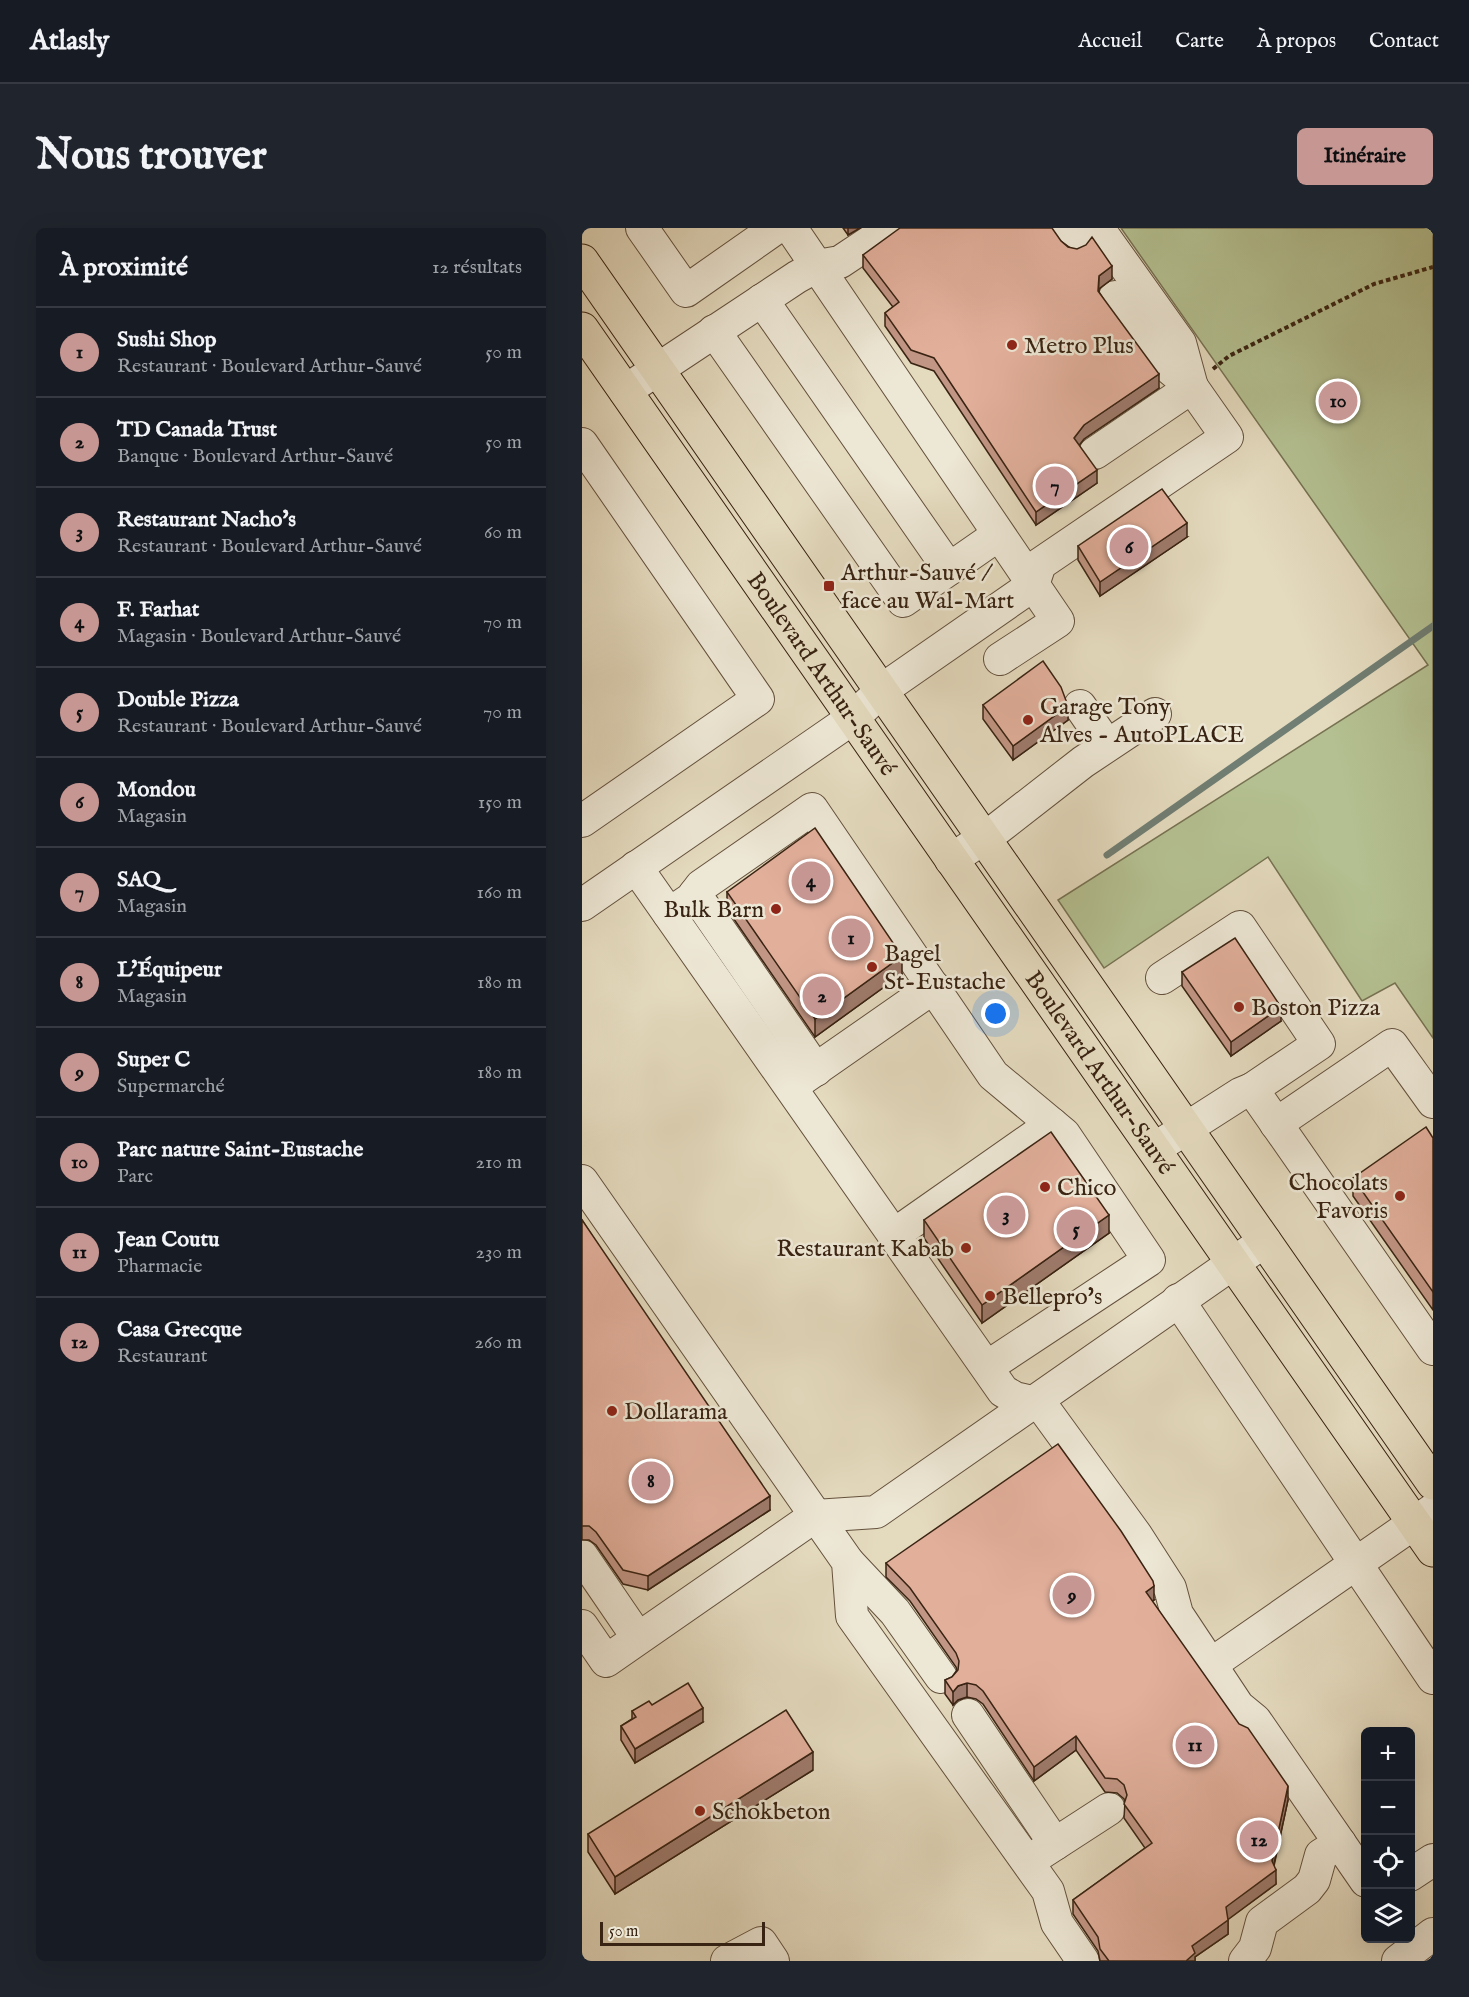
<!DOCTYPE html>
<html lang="fr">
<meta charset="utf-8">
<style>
body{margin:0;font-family:"IM FELL English",serif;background:#20242c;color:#f1f3f6}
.controls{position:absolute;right:18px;bottom:18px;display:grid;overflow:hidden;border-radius:9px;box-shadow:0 6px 24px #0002}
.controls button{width:54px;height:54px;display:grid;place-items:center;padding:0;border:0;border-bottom:2px solid #363941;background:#171b24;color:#f1f3f6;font:30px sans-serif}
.scale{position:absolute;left:18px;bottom:15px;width:165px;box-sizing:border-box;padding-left:6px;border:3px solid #392312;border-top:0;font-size:16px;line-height:21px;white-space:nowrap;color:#392312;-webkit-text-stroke:4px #ede7d5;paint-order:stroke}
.you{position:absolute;left:414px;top:786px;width:21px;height:21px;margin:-15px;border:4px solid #fff;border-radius:50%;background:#1a73e8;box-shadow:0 0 0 9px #1a73e833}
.badge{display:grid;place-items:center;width:39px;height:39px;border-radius:50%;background:#c59692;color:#111;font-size:20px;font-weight:700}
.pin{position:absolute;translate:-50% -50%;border:3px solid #fff;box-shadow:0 2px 6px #0006}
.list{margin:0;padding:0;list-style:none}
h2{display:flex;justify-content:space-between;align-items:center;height:78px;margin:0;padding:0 24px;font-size:26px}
h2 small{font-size:20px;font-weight:400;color:#9ea1a6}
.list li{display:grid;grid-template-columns:39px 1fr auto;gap:18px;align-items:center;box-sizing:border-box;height:90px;padding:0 24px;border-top:2px solid #363941}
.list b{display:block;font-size:22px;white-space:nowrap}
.list p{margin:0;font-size:20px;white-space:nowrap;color:#9ea1a6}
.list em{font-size:20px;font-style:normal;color:#9ea1a6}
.icon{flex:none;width:33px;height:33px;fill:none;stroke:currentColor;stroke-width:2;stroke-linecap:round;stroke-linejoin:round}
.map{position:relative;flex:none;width:851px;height:1733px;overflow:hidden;border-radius:9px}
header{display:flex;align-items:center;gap:36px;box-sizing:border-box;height:84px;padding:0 30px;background:#171b24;border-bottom:2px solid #363941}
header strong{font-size:28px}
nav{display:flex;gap:33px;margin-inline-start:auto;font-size:21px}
.intro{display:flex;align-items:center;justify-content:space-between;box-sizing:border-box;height:144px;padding:0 36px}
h1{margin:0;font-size:42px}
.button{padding:15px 27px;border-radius:9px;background:#c59692;color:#111;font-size:21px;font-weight:700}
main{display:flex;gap:36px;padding:0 36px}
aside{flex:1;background:#171b24;border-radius:9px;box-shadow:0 6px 24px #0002}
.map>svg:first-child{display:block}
.green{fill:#b4c091;stroke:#767252;stroke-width:1.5}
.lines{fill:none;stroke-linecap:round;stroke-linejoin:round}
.stream{stroke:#707e73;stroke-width:7}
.minor-casing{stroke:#64513d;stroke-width:34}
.major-casing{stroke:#392312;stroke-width:35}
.path{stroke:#392312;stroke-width:4;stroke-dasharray:4.5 3;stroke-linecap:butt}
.minor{stroke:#ede7d5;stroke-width:32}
.major{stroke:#e4dabe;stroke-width:33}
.wall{fill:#c29685;stroke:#392312;stroke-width:1.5}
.shaded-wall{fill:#9e7a6c;stroke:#392312;stroke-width:1.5}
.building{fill:#e2af9b;stroke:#392312;stroke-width:1.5}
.poi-dot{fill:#8f2418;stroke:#ede7d5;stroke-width:2}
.labels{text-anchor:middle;stroke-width:5;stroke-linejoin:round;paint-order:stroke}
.poi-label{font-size:24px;fill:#392312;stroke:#ede7d5;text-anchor:start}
.street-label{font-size:24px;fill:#392312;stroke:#ede7d5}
</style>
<header>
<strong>Atlasly</strong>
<nav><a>Accueil</a><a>Carte</a><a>À propos</a><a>Contact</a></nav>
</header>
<div class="intro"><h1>Nous trouver</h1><a class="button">Itinéraire</a></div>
<main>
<aside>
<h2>À proximité<small>12 résultats</small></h2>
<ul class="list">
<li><span class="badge">1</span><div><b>Sushi Shop</b><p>Restaurant · Boulevard Arthur-Sauvé</p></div><em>50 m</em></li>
<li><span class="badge">2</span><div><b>TD Canada Trust</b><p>Banque · Boulevard Arthur-Sauvé</p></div><em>50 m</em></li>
<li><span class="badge">3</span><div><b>Restaurant Nacho's</b><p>Restaurant · Boulevard Arthur-Sauvé</p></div><em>60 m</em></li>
<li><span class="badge">4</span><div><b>F. Farhat</b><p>Magasin · Boulevard Arthur-Sauvé</p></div><em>70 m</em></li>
<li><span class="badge">5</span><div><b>Double Pizza</b><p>Restaurant · Boulevard Arthur-Sauvé</p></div><em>70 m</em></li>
<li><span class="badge">6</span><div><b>Mondou</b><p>Magasin</p></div><em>150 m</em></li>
<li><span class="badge">7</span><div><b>SAQ</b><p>Magasin</p></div><em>160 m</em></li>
<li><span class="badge">8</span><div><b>L'Équipeur</b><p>Magasin</p></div><em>180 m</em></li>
<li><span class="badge">9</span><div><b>Super C</b><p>Supermarché</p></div><em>180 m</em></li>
<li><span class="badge">10</span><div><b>Parc nature Saint-Eustache</b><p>Parc</p></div><em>210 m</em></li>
<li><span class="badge">11</span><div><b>Jean Coutu</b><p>Pharmacie</p></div><em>230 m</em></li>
<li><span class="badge">12</span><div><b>Casa Grecque</b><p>Restaurant</p></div><em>260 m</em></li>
</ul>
</aside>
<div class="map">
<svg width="851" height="1733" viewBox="0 0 851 1733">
<rect width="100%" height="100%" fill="#e4dabe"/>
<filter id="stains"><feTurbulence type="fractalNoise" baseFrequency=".00333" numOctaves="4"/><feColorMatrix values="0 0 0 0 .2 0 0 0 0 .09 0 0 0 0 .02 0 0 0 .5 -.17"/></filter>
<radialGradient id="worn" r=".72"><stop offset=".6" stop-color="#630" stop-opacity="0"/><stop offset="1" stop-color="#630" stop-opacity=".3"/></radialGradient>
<path class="green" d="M539,0H851V810L813,755L780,773L686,629L522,740L476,672L846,437Z"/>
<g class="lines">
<path class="stream" d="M525,627L851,398"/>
<defs>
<g id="minor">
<path d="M60,0L104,63L194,0"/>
<path d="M209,0L476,393L418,431"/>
<path d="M482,0L493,16"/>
<path d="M516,0L598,115L610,159"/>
<path d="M533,69L579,133L610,159"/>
<path d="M180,72L367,341"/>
<path d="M132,103L321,373L416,307"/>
<path d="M43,163L215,49L235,38L258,34L309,0"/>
<path d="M0,216L176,471L0,593"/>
<path d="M498,478L525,517"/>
<path d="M369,632L415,601L501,534L573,486"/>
<path d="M54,639L421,1163L433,1170L455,1175L463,1182L554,1307L588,1360L595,1386L656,1478L673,1492L784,1653"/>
<path d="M113,666L234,842"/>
<path d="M0,677L271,490L300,462L451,357L458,336L645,209L610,159L513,225"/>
<path d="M87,686L109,671L119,658L230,581L411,847L482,906L567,1032L405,1139"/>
<path d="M580,750L658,699L737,816L670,861L851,1121"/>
<path d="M217,853L352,759"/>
<path d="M694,896L810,817L851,874"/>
<path d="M572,921L658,866L670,861"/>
<path d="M0,953L266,1334L270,1388L466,1663L475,1695L501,1733"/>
<path d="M313,1006L470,896"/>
<path d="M596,1072L851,1450"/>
<path d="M0,1328L56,1410"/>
<path d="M266,1334L313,1384L359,1449"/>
<path d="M0,1398L24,1433L233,1288L294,1284L683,1013"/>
<path d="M628,1437L851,1282"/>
<path d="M386,1487L473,1616"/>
<path d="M456,1627L527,1581"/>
<path d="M828,1647L851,1632"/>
<path d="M145,1733L179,1715L191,1733"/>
<path d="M663,1733L673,1720L680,1694L725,1661L732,1652L739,1627L758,1615"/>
<path d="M816,1733L851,1706"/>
</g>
<g id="major">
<path d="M0,33L851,1255"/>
<path id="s1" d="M0,101L851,1322"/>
</g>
</defs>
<use href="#minor" class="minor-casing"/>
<use href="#major" class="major-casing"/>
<path class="path" d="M631,141L647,128L792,56L851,39"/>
<use href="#minor" class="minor"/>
<use href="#major" class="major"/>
</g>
<g class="wall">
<path d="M261,0H278L266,7Z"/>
<path d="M479,13L530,51L517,61V64L577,160L502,211L497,217L515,255L454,297L352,143L329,135L303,98V85L311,79L281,40V27Z"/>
<path d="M605,309L518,368L496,332V318Z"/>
<path d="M401,477L486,492L431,532L401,491Z"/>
<path d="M145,664L320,746L233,809L145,681Z"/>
<path d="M600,744L699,793L649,828L600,758Z"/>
<path d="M851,910V1082L771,968V950Z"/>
<path d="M0,992L188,1282L66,1362L41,1356L14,1317L7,1312H0Z"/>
<path d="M342,992L527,1005L400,1095L342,1010Z"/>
<path d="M304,1335L572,1372L570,1373L706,1572L692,1638L694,1656L646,1691V1706L613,1729V1733H518L516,1723L491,1686V1672L563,1620L542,1590L543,1574L542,1571L535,1565L523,1564L494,1522L452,1553L401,1476L394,1471L385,1469L376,1472L371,1477L363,1466V1452L370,1449L375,1442L374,1439L328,1373L304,1349Z"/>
<path d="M70,1477L121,1494L53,1535L39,1512V1498L50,1491V1483Z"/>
<path d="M231,1542L33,1666L6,1624V1606Z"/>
</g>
<g class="shaded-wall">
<path d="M266,0H278L266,7Z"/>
<path d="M530,38V51L517,61L516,77L517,48Z"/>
<path d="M577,146V160L502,211L492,224V210L502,197Z"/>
<path d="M515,242V255L454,297V284Z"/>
<path d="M605,295V309L518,368V354Z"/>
<path d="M486,478V492L431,532V518Z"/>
<path d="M320,728V746L233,809V791Z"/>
<path d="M699,779V793L649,828V814Z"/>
<path d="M527,987V1005L400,1095V1077Z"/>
<path d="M188,1268V1282L66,1362V1348Z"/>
<path d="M572,1358V1372L564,1377V1364Z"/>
<path d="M385,1455V1469L376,1472L371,1477V1464L376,1458Z"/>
<path d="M121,1480V1494L53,1535V1521Z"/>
<path d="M494,1508V1522L452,1553V1539Z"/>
<path d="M231,1524V1542L33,1666V1649Z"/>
<path d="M706,1558V1572L690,1645L694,1642V1656L644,1693V1679L690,1633Z"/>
<path d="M646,1692V1706L613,1729V1733H604L610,1718Z"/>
</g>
<g class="building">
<path d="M318,0H470L479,13L486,19L495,21L504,17L510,9L530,38L517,48L516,63L577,146L502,197L492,210L515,242L454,284L352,130L329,122L303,85L317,74L281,27Z"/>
<path d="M580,261L605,295L518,354L496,318Z"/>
<path d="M461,433L479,459L486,478L431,518L401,477Z"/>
<path d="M233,600L320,728L233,791L145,664Z"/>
<path d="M653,710L699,779L649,814L600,744Z"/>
<path d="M844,899L851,910V1064L771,950Z"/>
<path d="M469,904L527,987L400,1077L342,992Z"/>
<path d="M0,992L188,1268L66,1348L41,1342L14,1304L7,1298H0Z"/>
<path d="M476,1216L539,1303L571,1353L572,1358L564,1364L657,1496L666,1500L706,1558L690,1633L694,1642L644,1679L646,1692L610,1718L613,1725L604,1733H527L518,1721L516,1709L491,1672L570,1615L542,1576L545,1567L542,1557L535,1551L523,1550L494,1508L452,1539L401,1463L394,1457L385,1455L376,1458L371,1464L363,1452L370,1449L376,1442L377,1433L374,1425L328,1360L304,1335Z"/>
<path d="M106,1455L121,1480L53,1521L39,1498L54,1489L50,1483L67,1473L70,1477Z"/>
<path d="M204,1482L231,1524L33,1649L6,1606Z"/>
</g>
<g class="poi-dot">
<circle cx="430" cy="117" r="6"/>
<rect x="241" y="352" width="12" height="12" rx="3"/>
<circle cx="446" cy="492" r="6"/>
<circle cx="194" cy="681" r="6"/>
<circle cx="290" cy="739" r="6"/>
<circle cx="657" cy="779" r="6"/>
<circle cx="463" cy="959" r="6"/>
<circle cx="818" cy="968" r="6"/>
<circle cx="384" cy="1020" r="6"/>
<circle cx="408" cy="1068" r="6"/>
<circle cx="30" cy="1183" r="6"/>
<circle cx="118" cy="1583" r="6"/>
</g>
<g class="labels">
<g class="poi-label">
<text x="442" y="125">Metro Plus</text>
<text x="259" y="352">Arthur-Sauvé /<tspan x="259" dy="28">face au Wal-Mart</tspan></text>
<text x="458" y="486">Garage Tony<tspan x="458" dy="28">Alves - AutoPLACE</tspan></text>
<text x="182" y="689" text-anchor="end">Bulk Barn</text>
<text x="302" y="733">Bagel<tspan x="302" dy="28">St-Eustache</tspan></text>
<text x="669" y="787">Boston Pizza</text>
<text x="806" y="962" text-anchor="end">Chocolats<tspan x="806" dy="28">Favoris</tspan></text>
<text x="475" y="967">Chico</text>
<text x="372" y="1028" text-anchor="end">Restaurant Kabab</text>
<text x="420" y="1076">Bellepro's</text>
<text x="42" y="1191">Dollarama</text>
<text x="130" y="1591">Schokbeton</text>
</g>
<g class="street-label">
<text dy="8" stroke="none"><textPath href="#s1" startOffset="420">Boulevard Arthur-Sauvé</textPath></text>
<text dy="8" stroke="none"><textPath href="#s1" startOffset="906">Boulevard Arthur-Sauvé</textPath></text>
</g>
</g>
<rect width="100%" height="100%" filter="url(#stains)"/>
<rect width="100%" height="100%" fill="url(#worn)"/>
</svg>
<div class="controls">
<button>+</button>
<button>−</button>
<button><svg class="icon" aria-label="locate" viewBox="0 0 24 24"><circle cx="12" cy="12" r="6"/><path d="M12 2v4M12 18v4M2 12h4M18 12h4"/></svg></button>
<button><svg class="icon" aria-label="layers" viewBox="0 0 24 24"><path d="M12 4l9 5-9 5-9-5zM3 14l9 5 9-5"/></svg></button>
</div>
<div class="scale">50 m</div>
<div class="you"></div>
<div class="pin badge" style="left:269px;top:710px">1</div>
<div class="pin badge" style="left:240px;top:768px">2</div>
<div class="pin badge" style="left:424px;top:987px">3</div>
<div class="pin badge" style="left:229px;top:653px">4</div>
<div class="pin badge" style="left:494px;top:1001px">5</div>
<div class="pin badge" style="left:547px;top:319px">6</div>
<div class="pin badge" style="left:473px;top:258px">7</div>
<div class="pin badge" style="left:69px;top:1253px">8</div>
<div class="pin badge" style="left:490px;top:1367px">9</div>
<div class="pin badge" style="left:756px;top:173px">10</div>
<div class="pin badge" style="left:613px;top:1517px">11</div>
<div class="pin badge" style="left:677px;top:1612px">12</div>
</div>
</main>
